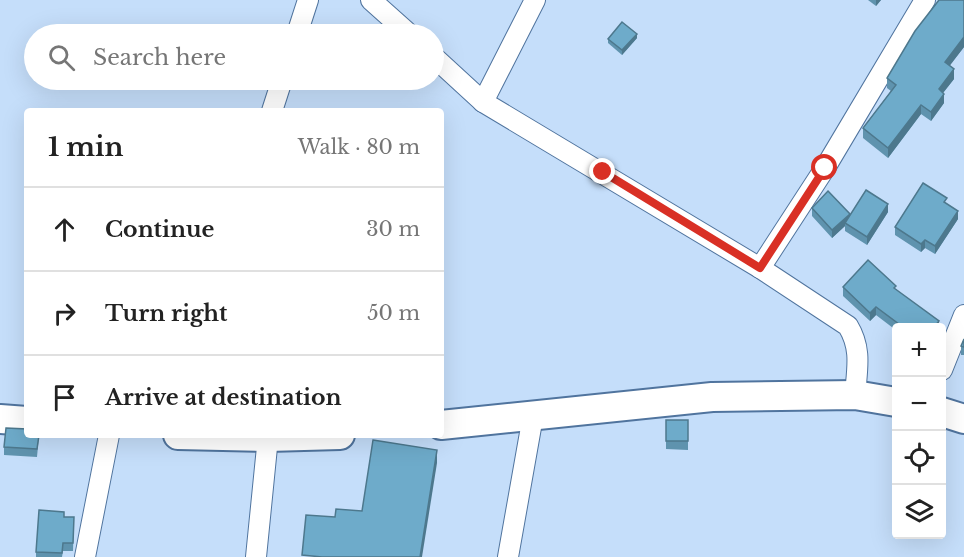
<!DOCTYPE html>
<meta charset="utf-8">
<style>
body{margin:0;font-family:"Libre Baskerville",serif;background:#f6f6f6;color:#222}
.controls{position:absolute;right:18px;bottom:18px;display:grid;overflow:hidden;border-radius:6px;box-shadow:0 6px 24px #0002}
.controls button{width:54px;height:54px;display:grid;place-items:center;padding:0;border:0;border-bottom:2px solid #e0e0e0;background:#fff;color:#222;font:30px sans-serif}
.stop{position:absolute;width:18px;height:18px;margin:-14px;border:4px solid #d93025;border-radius:50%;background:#fff}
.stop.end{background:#d93025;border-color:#fff;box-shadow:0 2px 6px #0008}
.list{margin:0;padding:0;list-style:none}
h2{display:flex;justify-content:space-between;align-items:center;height:78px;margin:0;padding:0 24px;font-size:26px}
h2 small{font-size:20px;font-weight:400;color:#767676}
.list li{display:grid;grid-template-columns:39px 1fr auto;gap:18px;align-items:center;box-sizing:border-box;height:84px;padding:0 24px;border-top:2px solid #e0e0e0}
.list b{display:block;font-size:22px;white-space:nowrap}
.list em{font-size:20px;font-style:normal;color:#767676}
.icon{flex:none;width:33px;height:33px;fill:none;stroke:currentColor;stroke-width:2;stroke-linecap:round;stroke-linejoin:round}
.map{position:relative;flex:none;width:964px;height:557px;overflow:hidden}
.search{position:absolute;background:#fff;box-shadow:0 6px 24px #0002;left:24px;top:24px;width:420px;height:66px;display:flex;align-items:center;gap:15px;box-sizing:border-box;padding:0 21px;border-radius:33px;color:#767676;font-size:22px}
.panel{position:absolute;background:#fff;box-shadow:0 6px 24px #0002;left:24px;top:108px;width:420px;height:330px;border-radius:6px}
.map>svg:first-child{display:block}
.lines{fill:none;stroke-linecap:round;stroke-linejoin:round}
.street-casing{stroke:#50749e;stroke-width:22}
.secondary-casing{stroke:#50749e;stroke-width:32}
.street{stroke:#fff;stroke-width:20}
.secondary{stroke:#fff;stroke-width:28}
.wall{fill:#5f93ae}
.shaded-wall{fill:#4d788d}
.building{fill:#6eabca;stroke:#4d788d;stroke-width:1.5}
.route{stroke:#d93025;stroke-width:8}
</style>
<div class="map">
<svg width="964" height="557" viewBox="0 0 964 557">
<rect width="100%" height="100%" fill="#c5defa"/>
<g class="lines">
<defs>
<g id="street">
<path d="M371,0L409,34"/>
<path d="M297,34L308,0"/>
<path d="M434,57L483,102L760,268L848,326C862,349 857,369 855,395"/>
<path d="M483,102L535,0"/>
<path d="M272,111L282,80"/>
<path d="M760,268L825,168L925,0"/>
<path d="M942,370L964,315"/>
<path d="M85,557L109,435"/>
<path d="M256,557L268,437"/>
<path d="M508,557L533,416"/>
</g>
<g id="secondary">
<path d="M942,412L964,419"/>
<path d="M0,419L27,421"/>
<path d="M441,425L712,397L855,395L896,402"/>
<path d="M178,435L268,437L340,435"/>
</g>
</defs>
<use href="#street" class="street-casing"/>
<use href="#secondary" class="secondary-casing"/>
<use href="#street" class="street"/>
<use href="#secondary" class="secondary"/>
</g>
<g class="wall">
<path d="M868,0H881L876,6Z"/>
<path d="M964,0V47L949,66L954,79L943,93L944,103L931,121L921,114L888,158L863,138V128L891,91L887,88V78Z"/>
<path d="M637,38L622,55L608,43V39Z"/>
<path d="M947,204L958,219L935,254L925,248L921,252L895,235V227Z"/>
<path d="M812,208L850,214L888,212L867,245L845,231V226L832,238L812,216Z"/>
<path d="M843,287L896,289L939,327H897V331L876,315L870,321L843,296Z"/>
<path d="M964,339V355H961V346Z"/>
<path d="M666,420H688V450L666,449Z"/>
<path d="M27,435H39L37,457L4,455V447Z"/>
<path d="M64,517H74L73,551H63L62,557H36V552Z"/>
</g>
<g class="shaded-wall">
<path d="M876,0H881L876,6Z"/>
<path d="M637,34V38L622,55V50Z"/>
<path d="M964,37V47L945,72V62Z"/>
<path d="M954,69V79L939,98V89Z"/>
<path d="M944,94V103L931,121V112Z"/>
<path d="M921,105V114L888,158V148Z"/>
<path d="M888,204V212L867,245V237Z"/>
<path d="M958,211V219L935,254V246Z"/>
<path d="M850,214V222L845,223V226L832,238V230Z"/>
<path d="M925,240V248L921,252V244Z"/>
<path d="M876,307V315L870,321V313Z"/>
<path d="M939,321V327H934Z"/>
<path d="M437,450V463L422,557H420Z"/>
</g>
<g class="building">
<path d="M939,0H964V37L945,62L954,69L939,89L944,94L931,112L921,105L888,148L863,128L896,85L887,78L915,31Z"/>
<path d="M622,22L637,34L622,50L608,39Z"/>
<path d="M923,183L947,198L944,202L958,211L935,246L925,240L921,244L895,227Z"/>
<path d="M866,190L888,204L867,237L845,223Z"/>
<path d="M828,191L850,214L832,230L812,208Z"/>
<path d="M868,260L896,286L894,288L939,321L934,327H903L876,307L870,313L843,287Z"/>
<path d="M964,339V347L961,346Z"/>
<rect x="666" y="420" width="22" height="21"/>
<path d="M6,428L27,429V435H39L37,449L4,447Z"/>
<path d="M373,440L437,450L420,557H322L302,555L306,515L335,517L336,509L362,511Z"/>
<path d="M39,510L64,512V517H74L73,543H63L62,553L36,552Z"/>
</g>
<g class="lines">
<path class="route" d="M603,172L760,268L825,168"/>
</g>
</svg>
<div class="controls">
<button>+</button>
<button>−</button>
<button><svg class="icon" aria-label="locate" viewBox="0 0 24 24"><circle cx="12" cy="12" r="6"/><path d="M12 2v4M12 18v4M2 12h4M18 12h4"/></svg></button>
<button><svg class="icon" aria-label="layers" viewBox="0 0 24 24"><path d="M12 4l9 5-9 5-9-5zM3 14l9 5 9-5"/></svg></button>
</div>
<div class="stop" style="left:825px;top:168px"></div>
<div class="stop end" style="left:603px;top:172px"></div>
<div class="search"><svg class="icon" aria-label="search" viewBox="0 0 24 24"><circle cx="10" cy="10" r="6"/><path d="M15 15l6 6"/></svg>Search here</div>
<section class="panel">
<h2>1 min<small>Walk · 80 m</small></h2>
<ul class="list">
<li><svg class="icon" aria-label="ahead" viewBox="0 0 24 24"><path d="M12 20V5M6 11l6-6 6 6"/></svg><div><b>Continue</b></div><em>30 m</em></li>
<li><svg class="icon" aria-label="right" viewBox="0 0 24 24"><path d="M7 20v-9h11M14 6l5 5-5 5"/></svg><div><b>Turn right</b></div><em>50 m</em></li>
<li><svg class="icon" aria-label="arrive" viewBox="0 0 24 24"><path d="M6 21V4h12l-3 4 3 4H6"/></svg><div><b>Arrive at destination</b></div></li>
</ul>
</section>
</div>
